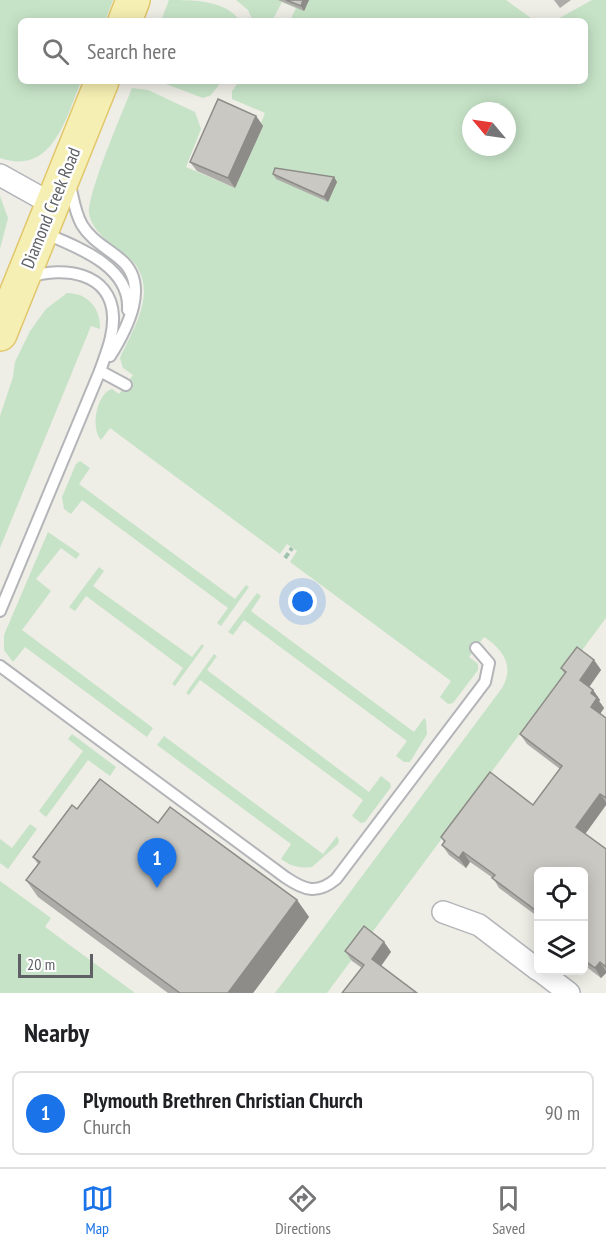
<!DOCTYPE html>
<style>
body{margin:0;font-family:"PT Sans Narrow",sans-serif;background:#f2f2f2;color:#202124}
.controls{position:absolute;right:18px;bottom:18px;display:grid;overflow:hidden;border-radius:9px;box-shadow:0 3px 15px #0003}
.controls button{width:54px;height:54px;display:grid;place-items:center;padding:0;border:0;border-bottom:2px solid #e0e0e0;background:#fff;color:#202124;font:30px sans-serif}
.compass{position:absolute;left:462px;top:102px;width:54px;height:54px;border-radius:50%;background:#fff;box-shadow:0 3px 15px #0003;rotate:299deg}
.scale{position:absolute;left:18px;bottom:15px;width:75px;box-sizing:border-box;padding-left:6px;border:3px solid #5e6065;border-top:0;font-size:16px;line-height:21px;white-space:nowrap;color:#5e6065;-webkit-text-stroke:4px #fff;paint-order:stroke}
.you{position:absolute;left:303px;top:602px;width:21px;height:21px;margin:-15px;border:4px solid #fff;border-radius:50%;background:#1a73e8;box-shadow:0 0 0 9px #1a73e833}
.badge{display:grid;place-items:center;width:39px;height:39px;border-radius:50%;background:#1a73e8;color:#fff;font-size:20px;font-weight:700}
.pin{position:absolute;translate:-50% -50px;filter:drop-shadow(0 2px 3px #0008)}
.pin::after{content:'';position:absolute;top:32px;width:21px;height:18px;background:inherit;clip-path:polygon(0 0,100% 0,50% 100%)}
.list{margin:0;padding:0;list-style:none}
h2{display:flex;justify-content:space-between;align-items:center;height:78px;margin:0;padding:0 24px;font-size:26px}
h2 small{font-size:20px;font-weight:400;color:#757577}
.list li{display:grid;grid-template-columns:39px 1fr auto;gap:18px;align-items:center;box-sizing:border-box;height:84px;margin:0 12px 12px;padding:0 12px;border:2px solid #e0e0e0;border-radius:9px}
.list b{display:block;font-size:22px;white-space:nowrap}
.list p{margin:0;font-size:20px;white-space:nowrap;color:#757577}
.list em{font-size:20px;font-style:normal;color:#757577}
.icon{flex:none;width:33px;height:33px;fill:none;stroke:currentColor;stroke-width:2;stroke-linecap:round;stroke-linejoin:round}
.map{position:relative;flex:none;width:606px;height:993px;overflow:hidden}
.search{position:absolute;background:#fff;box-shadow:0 3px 15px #0003;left:18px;right:18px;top:18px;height:66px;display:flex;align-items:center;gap:15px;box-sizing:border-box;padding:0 21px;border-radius:9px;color:#757577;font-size:22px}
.sheet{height:174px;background:#fff}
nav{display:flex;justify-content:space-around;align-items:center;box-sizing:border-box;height:84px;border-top:2px solid #e0e0e0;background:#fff;font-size:16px;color:#757577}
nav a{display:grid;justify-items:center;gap:3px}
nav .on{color:#1a73e8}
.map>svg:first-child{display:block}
.green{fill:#c6e3c7;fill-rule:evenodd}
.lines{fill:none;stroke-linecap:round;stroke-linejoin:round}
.lane-casing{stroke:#b3b5b9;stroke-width:14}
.street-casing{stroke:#b3b5b9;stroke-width:24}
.primary-casing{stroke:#e1c76c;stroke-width:36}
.path{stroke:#9fc3ac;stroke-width:4;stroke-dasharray:6 3;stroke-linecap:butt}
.lane{stroke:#fff;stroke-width:10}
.street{stroke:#fff;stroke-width:21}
.primary{stroke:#f6efb3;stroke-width:33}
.wall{fill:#aeaca8}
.shaded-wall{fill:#8d8c88}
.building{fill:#cac8c3;stroke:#8d8c88;stroke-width:1.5}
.labels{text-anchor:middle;stroke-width:5;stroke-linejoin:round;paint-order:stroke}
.street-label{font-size:18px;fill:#5e6065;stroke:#fff}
</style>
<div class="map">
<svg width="606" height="993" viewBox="0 0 606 993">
<rect width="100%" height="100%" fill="#eeede6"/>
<g class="green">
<path d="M0,0H113L105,21H21V81H81C66,118 53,176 0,158Z"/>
<path d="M169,0C194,0 225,0 240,21H161Z"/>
<path d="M236,0H506L535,21H290L296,8L282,2L272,21H253L248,10Z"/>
<path d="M592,0H606V618L327,993H275L502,688C515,666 503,649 484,637L469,657L478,664V670L453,703L448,704L440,697L451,681L290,562L297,551L287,544L280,554L110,428L101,440C90,428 97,393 112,389L119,394L133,375L123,368L120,358C133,329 157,294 135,264C127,254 116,249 107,241C99,233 91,225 89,214C87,194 123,111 132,88L148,90L195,112L201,129L186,167L235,188L265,113L232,99V91L239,81H585V21H554ZM471,111H507V147H471Z"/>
<path d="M158,81H222L211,95L203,98Z"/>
<path d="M0,196L8,218L0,249Z"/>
<path d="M67,293C88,293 101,309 100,329L91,326L0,548V416L13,377L15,362L30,331L46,309Z"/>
<path d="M80,461L90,468L79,484L235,599L246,585L249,587L221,626L217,623L228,608L82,500L71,514L64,509L62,497L76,464Z"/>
<path d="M48,532L80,554L76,559L61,548L36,579L51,591L22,630L153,728L147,737L25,647L13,662L4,650V635Z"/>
<path d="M99,567L104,571L93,586L192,657L202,644L204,646L175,686L172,684L183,668L86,596L75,611L69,607Z"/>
<path d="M257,593L261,596L251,611L414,732L424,718L426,720L427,734L410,762H404L396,756L407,741L244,620L233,635L228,632Z"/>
<path d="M214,654L217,656L207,670L369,792L381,776L390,783L391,787L365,822L361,823L352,816L363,800L200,680L189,695L186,693Z"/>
<path d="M72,734L116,767L110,776L88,760L46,817L39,811L83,751L68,739Z"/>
<path d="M164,736L323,854L337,836L339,840L338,844L312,867C300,869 291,866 281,859L291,844L157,745Z"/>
<path d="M30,824L37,829L8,869L0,863V839L12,848Z"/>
<path d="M0,881L51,918L45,927L135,993H0Z"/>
</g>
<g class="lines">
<defs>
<g id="lane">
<path d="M70,185C73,198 75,213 82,225C91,240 107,248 120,259C151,284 127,329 110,356"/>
<path d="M44,233C77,247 131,266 128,310"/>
<path d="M100,371L126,385"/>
<path d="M0,611L100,371C106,353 114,336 113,316C111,272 63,266 30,277"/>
<path d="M0,666L285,877C304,890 317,895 336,879L485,682L489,663L476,648"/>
</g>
<g id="street">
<path d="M0,175L52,204"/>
<path d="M443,912L479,925L538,970"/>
<path d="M539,970L569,993"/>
</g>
<g id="primary">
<path d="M125,21L133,0"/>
<path d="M0,334L102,81"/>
</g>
</defs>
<use href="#lane" class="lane-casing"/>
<use href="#street" class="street-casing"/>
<use href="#primary" class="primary-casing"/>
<path class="path" d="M285,558L292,548"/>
<use href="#lane" class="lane"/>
<use href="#street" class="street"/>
<use href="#primary" class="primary"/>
</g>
<g class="wall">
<path d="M278,0H309L304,11Z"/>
<path d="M554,0H571L560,8Z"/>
<path d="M256,116L263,126L235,188L197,171L190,162Z"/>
<path d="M273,174L334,177L337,182L328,202L276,179Z"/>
<path d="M594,660L601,670L589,687L593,690L600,700L599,701L604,708L600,714L606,718V805L585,834L606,849V973L601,978L584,965V872H538V921L536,917L537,916L499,888L493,878L470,862L466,868L449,855L442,845L444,842L441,837L533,805L560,769L527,744L520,734L565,674L561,668Z"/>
<path d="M77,809L158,823L297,900L309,917L253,993H168L38,897L26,880L38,864L33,857Z"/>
<path d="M384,942L391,952L362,968L352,961L345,951Z"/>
</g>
<g class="shaded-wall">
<path d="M303,0H309L304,11L301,6Z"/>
<path d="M256,116L263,126L235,188L228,178Z"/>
<path d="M334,177L337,182L328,202L324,197Z"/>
<path d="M594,660L601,670L587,690L580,680Z"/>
<path d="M593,690L600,700L599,701L604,708L598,717L591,707V693Z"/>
<path d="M600,794L606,802V805L583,837L576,827Z"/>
<path d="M463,852L470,862L466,868L459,858Z"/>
<path d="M297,900L309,917L253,993H228Z"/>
<path d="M384,942L391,952L379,969L372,959Z"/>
<path d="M600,962L606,971V973L601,978L595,968Z"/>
</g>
<g class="building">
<path d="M286,0H303L301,6Z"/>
<path d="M218,99L256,116L228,178L190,162Z"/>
<path d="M275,168L334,177L324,197L273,174Z"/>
<path d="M577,647L594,660L580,680L593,690L591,693L597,698L591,707L606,718V798L600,794L576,827L606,849V967L600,962L595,968L584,960V872H538V912L492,878L495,875L463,852L459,858L442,845L445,841L441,837L490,772L533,805L562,766L520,734L566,672L561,668Z"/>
<path d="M100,779L158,823L170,807L297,900L228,993H180L26,880L40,862L33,857L72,805L77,809Z"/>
<path d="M364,926L384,942L372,959L417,993H342L364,965L345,951Z"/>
</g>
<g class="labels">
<g class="street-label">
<text transform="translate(51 208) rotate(-68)" y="6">Diamond Creek Road</text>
</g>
</g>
</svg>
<div class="controls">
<button><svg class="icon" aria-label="locate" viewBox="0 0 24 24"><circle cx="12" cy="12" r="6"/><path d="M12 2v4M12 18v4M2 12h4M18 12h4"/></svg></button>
<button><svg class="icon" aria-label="layers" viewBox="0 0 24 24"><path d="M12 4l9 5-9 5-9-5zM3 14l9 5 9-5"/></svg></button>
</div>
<svg class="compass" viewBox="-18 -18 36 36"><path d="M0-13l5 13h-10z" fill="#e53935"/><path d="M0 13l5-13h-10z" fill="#757577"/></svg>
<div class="scale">20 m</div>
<div class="you"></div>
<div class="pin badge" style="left:157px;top:888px">1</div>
<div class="search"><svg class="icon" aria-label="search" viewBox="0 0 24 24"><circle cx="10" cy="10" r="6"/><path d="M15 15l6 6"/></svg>Search here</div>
</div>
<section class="sheet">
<h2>Nearby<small></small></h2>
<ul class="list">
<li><span class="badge">1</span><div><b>Plymouth Brethren Christian Church</b><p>Church</p></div><em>90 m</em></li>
</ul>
</section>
<nav>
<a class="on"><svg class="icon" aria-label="map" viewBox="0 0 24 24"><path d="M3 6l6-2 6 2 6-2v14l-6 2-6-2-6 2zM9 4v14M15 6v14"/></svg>Map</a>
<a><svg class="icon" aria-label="directions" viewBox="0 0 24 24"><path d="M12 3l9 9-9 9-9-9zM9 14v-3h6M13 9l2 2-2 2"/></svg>Directions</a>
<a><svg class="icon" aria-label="saved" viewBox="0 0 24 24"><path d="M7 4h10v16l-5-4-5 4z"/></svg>Saved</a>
</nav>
